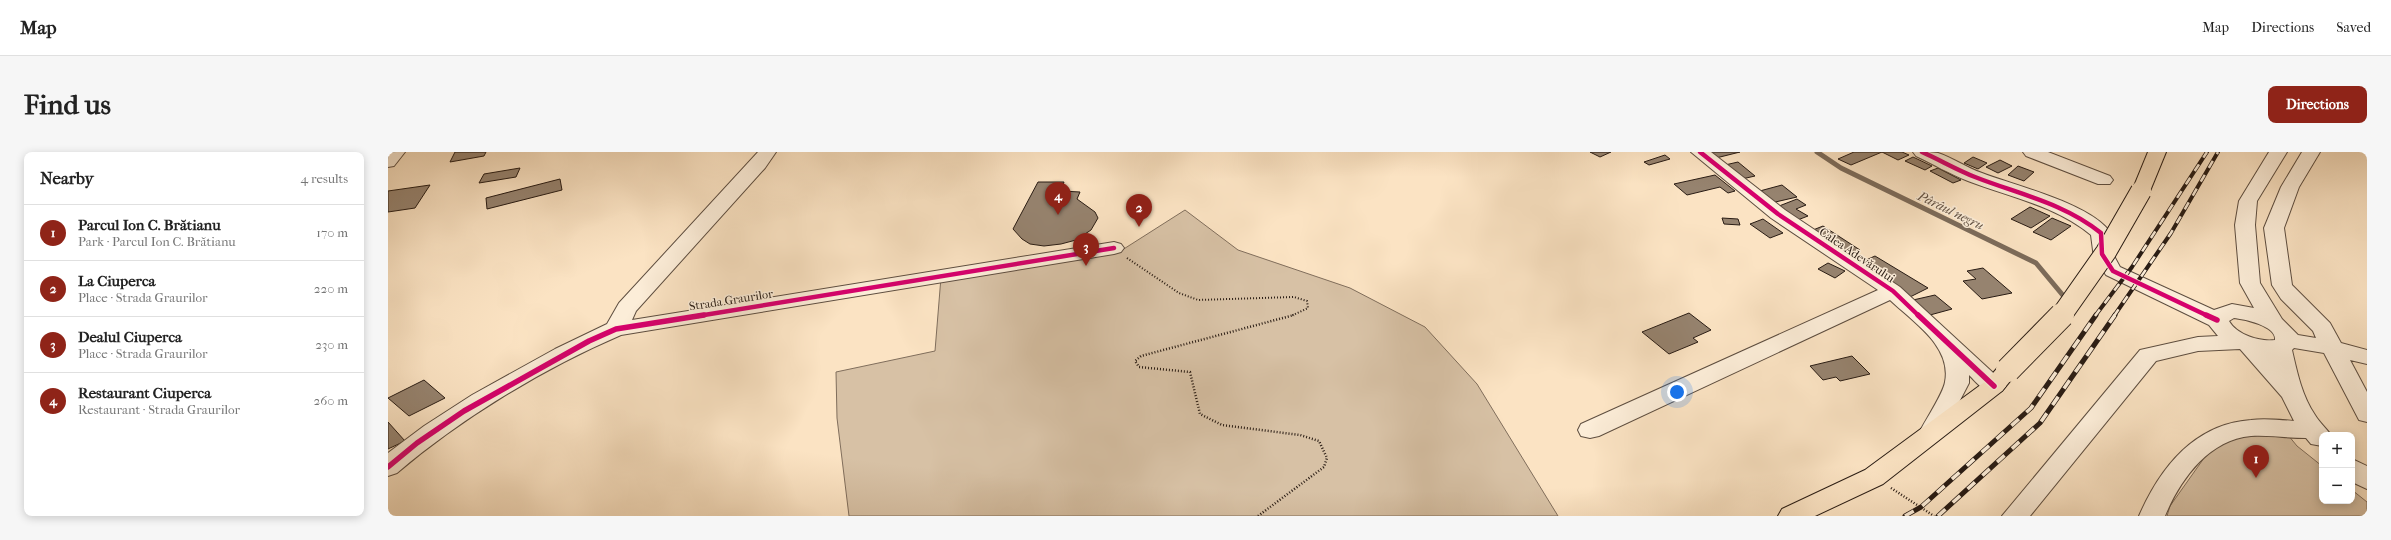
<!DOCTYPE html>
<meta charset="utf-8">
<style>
body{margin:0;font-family:"IM FELL French Canon",serif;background:#f6f6f6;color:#222}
.controls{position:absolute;right:12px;bottom:12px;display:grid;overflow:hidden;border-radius:8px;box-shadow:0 2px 10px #0003}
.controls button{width:36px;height:36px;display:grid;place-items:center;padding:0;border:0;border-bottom:1px solid #e0e0e0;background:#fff;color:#222;font:20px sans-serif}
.you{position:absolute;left:1289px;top:240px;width:14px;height:14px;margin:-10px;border:3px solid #fff;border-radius:50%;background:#1a73e8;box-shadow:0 0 0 6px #1a73e833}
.badge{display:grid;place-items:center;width:26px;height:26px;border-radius:50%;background:#8f2418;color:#fff;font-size:13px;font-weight:700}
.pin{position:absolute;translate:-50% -33px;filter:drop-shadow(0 1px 2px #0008)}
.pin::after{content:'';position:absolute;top:21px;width:14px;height:12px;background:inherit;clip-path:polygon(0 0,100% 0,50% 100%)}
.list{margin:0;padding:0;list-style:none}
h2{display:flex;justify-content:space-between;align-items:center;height:52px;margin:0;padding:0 16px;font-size:17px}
h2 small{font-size:13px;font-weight:400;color:#767676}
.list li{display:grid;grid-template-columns:26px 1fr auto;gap:12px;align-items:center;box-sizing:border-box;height:56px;padding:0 16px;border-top:1px solid #e0e0e0}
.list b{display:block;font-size:15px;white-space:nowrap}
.list p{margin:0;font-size:13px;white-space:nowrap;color:#767676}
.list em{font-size:13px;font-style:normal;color:#767676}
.map{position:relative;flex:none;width:1979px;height:364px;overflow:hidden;border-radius:8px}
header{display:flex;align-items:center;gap:24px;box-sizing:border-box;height:56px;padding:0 20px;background:#fff;border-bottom:1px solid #e0e0e0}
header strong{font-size:19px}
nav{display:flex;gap:22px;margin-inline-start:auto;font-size:14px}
.intro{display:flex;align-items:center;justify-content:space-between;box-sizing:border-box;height:96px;padding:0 24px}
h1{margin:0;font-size:28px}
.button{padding:10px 18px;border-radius:8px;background:#8f2418;color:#fff;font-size:14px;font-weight:700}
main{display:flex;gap:24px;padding:0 24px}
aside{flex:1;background:#fff;border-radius:8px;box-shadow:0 2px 10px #0003}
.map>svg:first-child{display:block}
.green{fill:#d7c1a5;stroke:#806e5c}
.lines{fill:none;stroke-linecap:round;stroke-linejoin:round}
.stream{stroke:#7c6b5a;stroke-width:5}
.building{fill:#96836f;stroke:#291c14}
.minor-casing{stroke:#5e4e40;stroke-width:2}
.major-casing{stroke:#291c14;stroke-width:2}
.path-far1{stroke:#291c14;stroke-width:2;stroke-dasharray:1 2;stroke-linecap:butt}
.path{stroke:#291c14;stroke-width:2.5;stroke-dasharray:1 2;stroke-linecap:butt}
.minor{fill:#fcedd8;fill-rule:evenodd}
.major{fill:#fbe3c3;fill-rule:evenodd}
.rail-far1-casing{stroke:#291c14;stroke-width:4}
.rail-casing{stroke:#291c14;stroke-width:5}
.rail-far1{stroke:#fcedd8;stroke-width:2.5;stroke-dasharray:8;stroke-linecap:butt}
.rail{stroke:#fcedd8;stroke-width:3.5;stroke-dasharray:10;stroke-linecap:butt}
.major-bridge-far1-casing{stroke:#291c14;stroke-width:22;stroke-linecap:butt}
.major-bridge-casing{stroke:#291c14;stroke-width:26;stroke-linecap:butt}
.major-bridge-far1{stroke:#fbe3c3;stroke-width:20}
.major-bridge{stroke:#fbe3c3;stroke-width:24}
.cycleway-far1-casing{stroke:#fcedd8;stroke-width:6}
.cycleway-casing{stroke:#fcedd8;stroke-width:8}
.cycleway-far1{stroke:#d6006c;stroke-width:4.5}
.cycleway{stroke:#d6006c;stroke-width:5.5}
.labels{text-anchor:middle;stroke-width:3;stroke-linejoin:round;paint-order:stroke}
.street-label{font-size:12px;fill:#291c14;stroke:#fcedd8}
.water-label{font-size:13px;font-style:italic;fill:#615042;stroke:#fcedd8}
</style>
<header>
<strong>Map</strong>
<nav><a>Map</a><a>Directions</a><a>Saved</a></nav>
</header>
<div class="intro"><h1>Find us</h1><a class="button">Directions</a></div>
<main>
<aside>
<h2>Nearby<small>4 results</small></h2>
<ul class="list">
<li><span class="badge">1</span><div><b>Parcul Ion C. Brătianu</b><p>Park · Parcul Ion C. Brătianu</p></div><em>170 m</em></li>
<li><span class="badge">2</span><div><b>La Ciuperca</b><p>Place · Strada Graurilor</p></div><em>220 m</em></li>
<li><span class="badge">3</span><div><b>Dealul Ciuperca</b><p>Place · Strada Graurilor</p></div><em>230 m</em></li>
<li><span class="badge">4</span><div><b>Restaurant Ciuperca</b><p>Restaurant · Strada Graurilor</p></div><em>260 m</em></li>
</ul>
</aside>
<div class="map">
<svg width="1979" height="364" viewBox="0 0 1979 364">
<rect width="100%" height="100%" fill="#fbe3c3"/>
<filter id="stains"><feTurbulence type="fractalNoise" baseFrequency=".005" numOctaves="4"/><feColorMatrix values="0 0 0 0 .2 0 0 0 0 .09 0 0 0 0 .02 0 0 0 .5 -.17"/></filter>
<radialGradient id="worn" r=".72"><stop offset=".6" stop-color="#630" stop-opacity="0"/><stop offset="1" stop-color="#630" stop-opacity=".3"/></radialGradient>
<g class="green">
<path d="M797,58L850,98L962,136L1037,175L1089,232L1170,364H461L449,266L448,220L547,199L553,125L731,100Z"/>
<path d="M1869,280L1900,283L1909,294L1934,314V349H1964V338L1979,350V364H1779L1782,354L1826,292Z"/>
</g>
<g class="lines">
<path class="stream" d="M1429,0L1453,16L1648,111L1678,147"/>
</g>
<g class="building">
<path d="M67,0H98L96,4L62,10Z"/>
<path d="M1202,0H1223L1212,5Z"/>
<path d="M1322,0H1352L1328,6Z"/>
<path d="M1466,0H1494L1463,13L1450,7Z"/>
<path d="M1494,0H1514L1521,3L1510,8Z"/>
<path d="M1277,3L1282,7L1261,13L1256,10Z"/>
<path d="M1525,5L1544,14L1537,18L1517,9Z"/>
<path d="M1585,5L1599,11L1590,17L1576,11Z"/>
<path d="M1612,8L1624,14L1610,21L1598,15Z"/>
<path d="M1350,10L1367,24L1354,27L1337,13Z"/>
<path d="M1630,14L1646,20L1636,29L1620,23Z"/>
<path d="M132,16L128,25L91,31L96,22Z"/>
<path d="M1550,16L1573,28L1565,31L1542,19Z"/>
<path d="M1327,23L1347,39L1340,41L1332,35L1299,43L1286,32Z"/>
<path d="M172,27L174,38L99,57L98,46Z"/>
<path d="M650,30H676L673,39L692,40L689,47L707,60L710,66L703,78L688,88L673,92L656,94L642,92L634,87L625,77Z"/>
<path d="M42,33L27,56L0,60V39Z"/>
<path d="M1394,33L1409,45L1383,51L1368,40Z"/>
<path d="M1409,47L1418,53L1408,57L1420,64L1407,69L1386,56Z"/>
<path d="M1642,55L1662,64L1643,76L1623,67Z"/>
<path d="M1334,66L1350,67L1352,73L1336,72Z"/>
<path d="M1664,66L1683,74L1663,88L1645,80Z"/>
<path d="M1375,67L1395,81L1382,86L1362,72Z"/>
<path d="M1435,74L1472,98L1457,104L1420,80Z"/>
<path d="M1487,104L1540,136L1522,145L1469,112Z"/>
<path d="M1440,111L1457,119L1447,126L1430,117Z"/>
<path d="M1595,116L1624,141L1594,147L1575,129L1588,127L1579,119Z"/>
<path d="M1547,143L1564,157L1542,163L1525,148Z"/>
<path d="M1301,161L1323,178L1305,186L1310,190L1281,202L1254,180Z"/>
<path d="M1464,204L1482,222L1452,229L1448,225L1435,228L1422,214Z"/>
<path d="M36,228L57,246L21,264L0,246Z"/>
<path d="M0,270L17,289L0,297Z"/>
</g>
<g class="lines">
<defs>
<g id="minor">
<path d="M0,0H17L6,14L0,15Z"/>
<path d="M370,0H388L377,16L248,159L244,168L726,90L733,92L736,96L733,100L726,102L233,183C156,216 72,267 9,321L0,324V301L36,274L84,243L167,197L219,172L231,151Z"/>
<path d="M1303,0H1323L1397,58L1512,135L1614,229L1618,234L1614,239C1598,244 1591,233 1581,223V231L1553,285L1544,288L1535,285L1532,279C1538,267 1555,242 1557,230C1564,194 1525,170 1502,148L1211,284L1202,286L1193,284L1190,278L1193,272L1490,138L1383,66Z"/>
<path d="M1525,0C1533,0 1543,0 1550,1C1565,6 1579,16 1594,21C1628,34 1702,51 1723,81L1725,102L1732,115L1826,158L1844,152L1866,156L1852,131L1847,73L1851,49L1881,0H1899L1869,49L1867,73L1872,131L1894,167L1910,183L1928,186L1925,179L1893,147L1884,133L1876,76L1893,35L1914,0H1932L1911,35L1896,76L1904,133L1942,171L1953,191L1979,198V212L1962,208L1979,240V270L1971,268L1936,201L1906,196L1904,198C1909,220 1914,244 1927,263C1931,270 1938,276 1943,283H1934V294L1923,292L1918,286C1900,286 1881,283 1863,284C1820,288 1792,328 1777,364H1751C1772,316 1806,272 1863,268C1877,266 1892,268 1906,269L1894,245L1852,197L1810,199L1768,209L1642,364H1614L1752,198L1810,185L1830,184L1821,173L1718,123L1706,106L1703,83C1668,54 1622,45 1580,29C1562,22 1545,12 1528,4ZM1846,166C1856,167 1889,174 1887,188C1872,190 1849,183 1841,169Z"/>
<path d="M1635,0H1660L1722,24L1725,28L1722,32H1710L1638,4Z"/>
<path d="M1964,307L1979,314V337L1964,330Z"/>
</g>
<g id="major">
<path d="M1760,0H1778L1762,39L1760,43H1746L1744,39Z"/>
<path d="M1620,211L1628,213L1631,218L1614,239L1495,332L1427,364H1390L1394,357L1477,318L1598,229L1612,213Z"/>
</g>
</defs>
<use href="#minor" class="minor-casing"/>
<use href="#major" class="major-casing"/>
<path class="path-far1" d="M739,106L791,141L810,148L906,145L919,149L920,156L903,164"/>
<g class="path">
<path d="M1503,336L1546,364"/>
<path d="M870,364L936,315L939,306L931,289L912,283L834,273L812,262L802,220L751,215L747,209L753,204L906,163"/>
</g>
<use href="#minor" class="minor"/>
<use href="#major" class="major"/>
<defs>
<g id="rail-far1">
<path d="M1707,164L1744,115L1819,0"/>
<path d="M1726,164L1783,81L1830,0"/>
</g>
<g id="rail">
<path d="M1517,364L1533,355L1643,256L1708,163"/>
<path d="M1550,364L1652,271L1727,163"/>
</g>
</defs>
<use href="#rail-far1" class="rail-far1-casing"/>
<use href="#rail" class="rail-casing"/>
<use href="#rail-far1" class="rail-far1"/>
<use href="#rail" class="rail"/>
<defs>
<path id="major-bridge-far1" d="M1673,164L1718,100L1753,39"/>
<path id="major-bridge" d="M1620,218L1674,163"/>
</defs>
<use href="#major-bridge-far1" class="major-bridge-far1-casing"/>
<use href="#major-bridge" class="major-bridge-casing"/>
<use href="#major-bridge-far1" class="major-bridge-far1"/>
<use href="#major-bridge" class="major-bridge"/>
<defs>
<g id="cycleway-far1">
<path d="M1312,0L1390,62L1505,139L1531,164"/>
<path d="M1534,0C1552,8 1569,18 1587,25C1630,42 1676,51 1713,81L1714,102L1725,119L1820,164"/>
<path d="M310,164L726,96"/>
</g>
<g id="cycleway">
<path d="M1530,163L1606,234"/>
<path d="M1818,163L1829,168"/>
<path d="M0,315L29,291L76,259L201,189L228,177L316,163"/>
</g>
</defs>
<use href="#cycleway-far1" class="cycleway-far1-casing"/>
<use href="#cycleway" class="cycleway-casing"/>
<use href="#cycleway-far1" class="cycleway-far1"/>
<use href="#cycleway" class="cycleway"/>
</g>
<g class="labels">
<g class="street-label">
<text transform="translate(1469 103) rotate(34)" y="4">Calea Adevărului</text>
<text transform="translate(343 148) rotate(-9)" y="4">Strada Graurilor</text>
</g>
<g class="water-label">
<text transform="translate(1563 58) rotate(26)" y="5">Pârâul negru</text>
</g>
</g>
<rect width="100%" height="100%" filter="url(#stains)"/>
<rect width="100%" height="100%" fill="url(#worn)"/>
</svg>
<div class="controls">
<button>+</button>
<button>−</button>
</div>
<div class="you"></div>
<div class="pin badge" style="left:1868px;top:326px">1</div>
<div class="pin badge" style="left:751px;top:75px">2</div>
<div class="pin badge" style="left:698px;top:114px">3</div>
<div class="pin badge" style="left:670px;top:63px">4</div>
</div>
</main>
